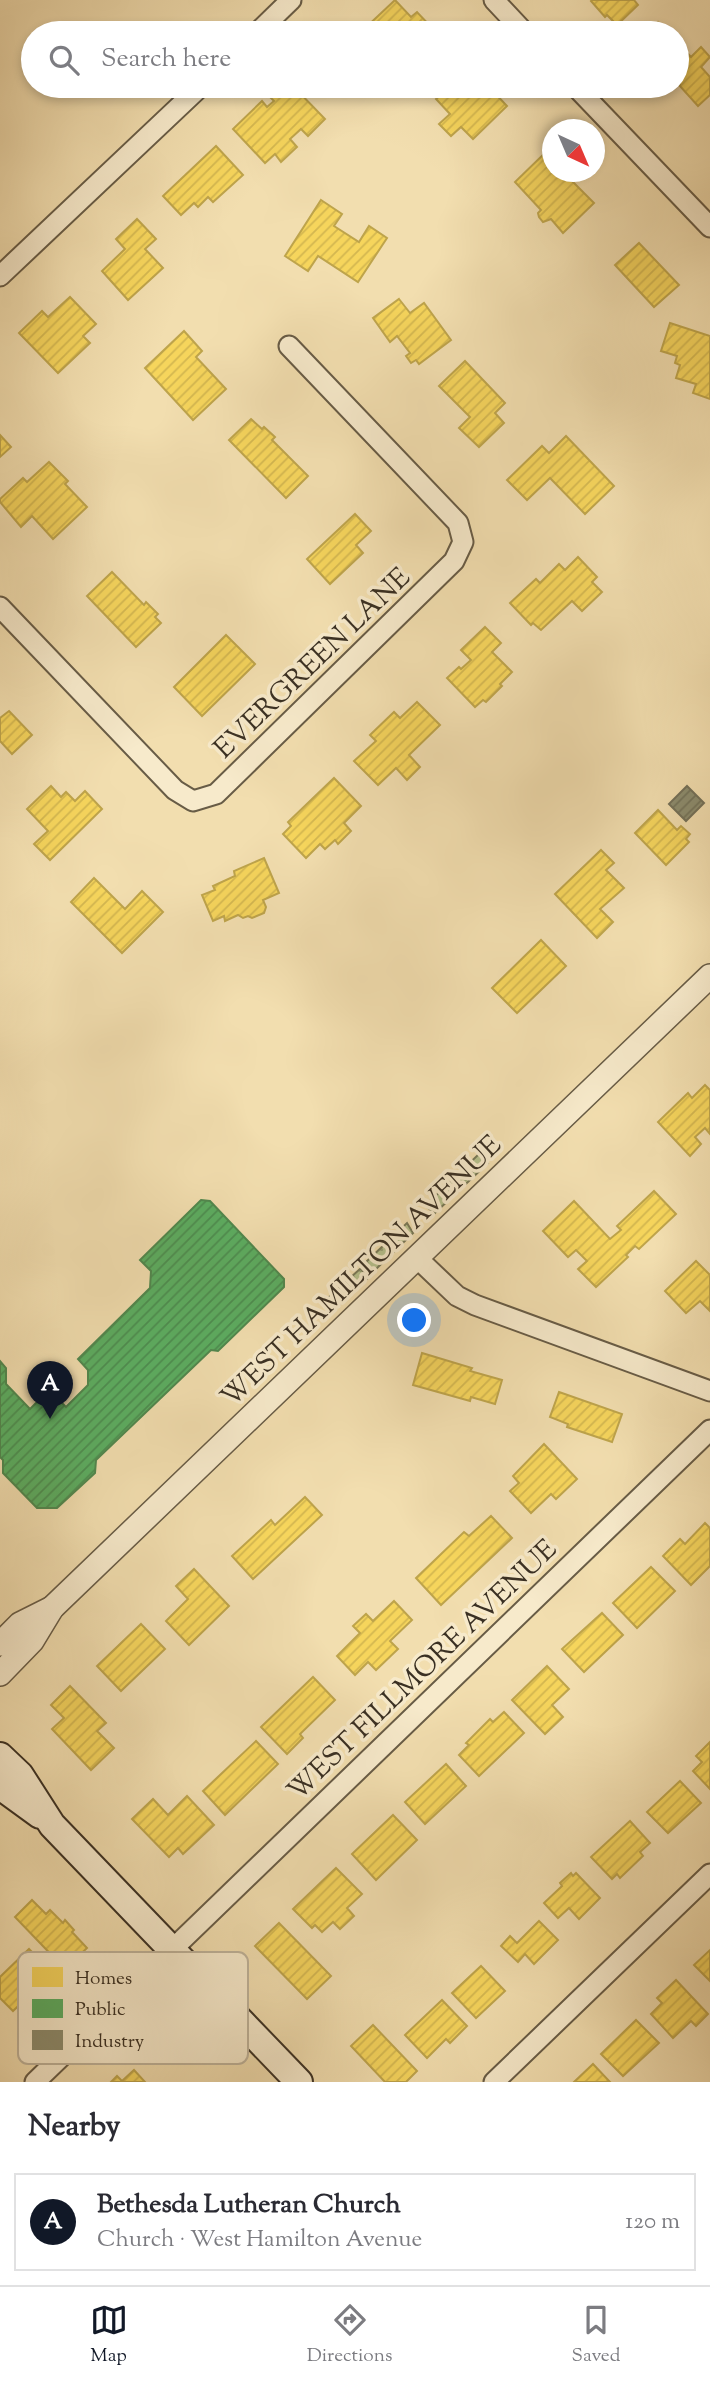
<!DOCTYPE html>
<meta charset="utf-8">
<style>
body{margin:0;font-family:"Sorts Mill Goudy",serif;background:#f7f7f7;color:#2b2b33}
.compass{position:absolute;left:542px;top:119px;width:63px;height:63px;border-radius:50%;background:#fff;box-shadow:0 4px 10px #0003;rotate:136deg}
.you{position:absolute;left:415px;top:1321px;width:24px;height:24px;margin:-18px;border:5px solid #fff;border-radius:50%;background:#1a73e8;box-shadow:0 0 0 10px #1a73e833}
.badge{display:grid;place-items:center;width:46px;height:46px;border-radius:50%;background:#111827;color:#fff;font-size:23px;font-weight:700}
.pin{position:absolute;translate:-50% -58px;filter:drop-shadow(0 2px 4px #0008)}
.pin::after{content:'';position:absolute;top:37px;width:24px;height:21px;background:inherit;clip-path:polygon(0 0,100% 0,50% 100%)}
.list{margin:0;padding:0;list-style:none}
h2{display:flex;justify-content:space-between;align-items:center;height:91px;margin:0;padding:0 28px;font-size:30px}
h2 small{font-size:23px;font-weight:400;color:#7c7c81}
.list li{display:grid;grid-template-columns:46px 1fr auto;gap:21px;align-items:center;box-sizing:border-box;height:98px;margin:0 14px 14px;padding:0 14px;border:2px solid #e1e1e2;border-radius:0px}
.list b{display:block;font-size:26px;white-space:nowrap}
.list p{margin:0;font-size:23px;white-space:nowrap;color:#7c7c81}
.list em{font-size:23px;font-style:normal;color:#7c7c81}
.icon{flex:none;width:38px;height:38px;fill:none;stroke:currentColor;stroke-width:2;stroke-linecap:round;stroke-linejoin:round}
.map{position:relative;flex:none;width:710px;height:2082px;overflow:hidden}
.search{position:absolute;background:#fff;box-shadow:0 4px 10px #0003;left:21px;right:21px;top:21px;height:77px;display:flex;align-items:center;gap:18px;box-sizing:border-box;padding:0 24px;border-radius:38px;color:#7c7c81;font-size:26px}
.sheet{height:203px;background:#fff}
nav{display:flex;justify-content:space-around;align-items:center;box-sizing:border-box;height:98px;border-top:2px solid #e1e1e2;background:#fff;font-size:19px;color:#7c7c81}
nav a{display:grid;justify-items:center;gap:4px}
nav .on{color:#111827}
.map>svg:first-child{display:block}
.grass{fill:url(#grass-dots);stroke:#787958;stroke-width:2}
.homes{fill:url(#homes-hatch);stroke:#bea44b;stroke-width:2}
.public{fill:url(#public-hatch);stroke:#50884e;stroke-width:2}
.industry{fill:url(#industry-hatch);stroke:#737058;stroke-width:2}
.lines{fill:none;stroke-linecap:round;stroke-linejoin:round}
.minor-casing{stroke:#685c46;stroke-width:23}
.tertiary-casing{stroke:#685c46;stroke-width:26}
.secondary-casing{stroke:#3a3023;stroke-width:30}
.minor{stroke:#f7eacb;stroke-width:19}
.tertiary{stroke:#f7eacb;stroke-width:23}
.secondary{stroke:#f7eacb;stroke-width:26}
.labels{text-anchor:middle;stroke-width:7;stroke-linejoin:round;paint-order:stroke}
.street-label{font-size:28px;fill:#3a3023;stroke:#f7eacb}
.key{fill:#f7eacb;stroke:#beb299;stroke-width:2}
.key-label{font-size:19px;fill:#3a3023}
</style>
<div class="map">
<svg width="710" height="2082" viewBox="0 0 710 2082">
<defs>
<pattern id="grass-dots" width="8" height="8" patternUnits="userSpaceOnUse" patternTransform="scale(1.75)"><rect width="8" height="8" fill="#b7c28d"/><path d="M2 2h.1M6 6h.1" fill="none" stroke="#969e73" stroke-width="1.8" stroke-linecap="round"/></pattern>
<pattern id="homes-hatch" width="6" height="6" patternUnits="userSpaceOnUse" patternTransform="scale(1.75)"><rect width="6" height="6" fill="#f6d55c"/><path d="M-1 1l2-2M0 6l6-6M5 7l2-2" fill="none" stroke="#d4b750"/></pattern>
<pattern id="public-hatch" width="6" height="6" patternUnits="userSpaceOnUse" patternTransform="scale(1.75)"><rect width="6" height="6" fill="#5aae61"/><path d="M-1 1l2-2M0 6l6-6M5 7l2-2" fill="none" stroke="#4b8e50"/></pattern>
<pattern id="industry-hatch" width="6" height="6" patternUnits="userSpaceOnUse" patternTransform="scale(1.75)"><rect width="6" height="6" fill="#8c8c6e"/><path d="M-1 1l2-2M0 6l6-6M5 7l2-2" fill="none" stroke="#73735a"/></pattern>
</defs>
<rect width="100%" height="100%" fill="#f2deaf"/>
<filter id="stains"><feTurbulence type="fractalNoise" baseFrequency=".00286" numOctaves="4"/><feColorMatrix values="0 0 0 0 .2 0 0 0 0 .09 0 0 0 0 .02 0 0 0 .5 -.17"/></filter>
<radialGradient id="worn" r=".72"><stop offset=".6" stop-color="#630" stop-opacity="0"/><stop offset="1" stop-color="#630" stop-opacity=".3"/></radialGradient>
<g class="grass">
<path d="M481,1152L488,1163L435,1213L425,1206Z"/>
<path d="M407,1223L413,1233L374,1271L364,1264Z"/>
<path d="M361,1268L367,1279L337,1307L328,1298Z"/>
</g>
<g class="homes">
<path d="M395,0L411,17L417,12L435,31L433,33H364L362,31Z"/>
<path d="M592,0H634L638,5L617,25L607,15L605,17L591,1Z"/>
<path d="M658,22L668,33H646Z"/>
<path d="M677,42L691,57L701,47L710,57L701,67L710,77V95L698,106L679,85L680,84L677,80Z"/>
<path d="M284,86H293L325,119L308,136L301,129L290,139L297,147L281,162L275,154L265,163L233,129L262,101L267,107L274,101L271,98Z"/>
<path d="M449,86H472L481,95L489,87L507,106L473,139L461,127L451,136L439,124L450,114L436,99Z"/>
<path d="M216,146L243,175L213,202L208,197L198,207L194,203L181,215L163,196Z"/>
<path d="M549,149L552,153V172H567L565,174L594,203L563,233L551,219L543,222L539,217L538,213L541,210L515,182Z"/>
<path d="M321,200L342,214L334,226L359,242L369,226L387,238L358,282L318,256L308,271L285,256Z"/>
<path d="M137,219L156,239L145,249L163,268L128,300L102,271L125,249L116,239Z"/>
<path d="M639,243L679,285L654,307L615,265Z"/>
<path d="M70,297L96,324L83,336L90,343L58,373L19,333L42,311L48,317Z"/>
<path d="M399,299L410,313L424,303L451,340L419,364L416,360L411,363L406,356L410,353L397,336L390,342L373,318Z"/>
<path d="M670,323L710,336V399L693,393L696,384L676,378L680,365L675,363L677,356L661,351Z"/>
<path d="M184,331L202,351L196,357L226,389L193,420L145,368Z"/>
<path d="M465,361L505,403L495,413L504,423L479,447L459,428L470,417L439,386Z"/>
<path d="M251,419L262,429L264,427L275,437L272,440L308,476L286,498L229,440Z"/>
<path d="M0,435L11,447L0,457Z"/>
<path d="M566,436L614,486L585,514L550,478L527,500L507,480L542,446L549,453Z"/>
<path d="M49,462L68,481L65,484L87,507L53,539L32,516L21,527L0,502V499L23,478L27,482Z"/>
<path d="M355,514L371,531L356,545L363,553L330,584L307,559Z"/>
<path d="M578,557L597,577L592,582L602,592L582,611L572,601L541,630L533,623L531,625L510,603L536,579L540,583L559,564L565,570Z"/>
<path d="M112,572L144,605L146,602L158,614L155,617L161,623L136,647L87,596Z"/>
<path d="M485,627L501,643L492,652L512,672L500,684L502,686L486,702L483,700L475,707L447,678L459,667L461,669L471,660L461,650Z"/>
<path d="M226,635L255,664L202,716L174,687Z"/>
<path d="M417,702L440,725L409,755L420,767L407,780L396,768L378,785L354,761L376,741L370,735L394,712L400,718Z"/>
<path d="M9,711L32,735L12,754L0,741V718Z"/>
<path d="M334,778L361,806L344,823L351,831L338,844L335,840L325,849L320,844L306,858L283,834L291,826L288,822Z"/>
<path d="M51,786L61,797L66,792L75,801L85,791L102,809L50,860L34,844L48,831L27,809Z"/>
<path d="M658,810L677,830L681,826L690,834L686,839L689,842L666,865L635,833Z"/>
<path d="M601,850L614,863L606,870L624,888L600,909L613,922L597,938L555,894Z"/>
<path d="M264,858L279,893L263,900L266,907L264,913L252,918L248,916L243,918L238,915L225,921L224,916L213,921L202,895L215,890L213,886L235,876L234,871Z"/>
<path d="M94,878L125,909L142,891L163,912L122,953L71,902Z"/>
<path d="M541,940L566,966L517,1013L492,988Z"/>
<path d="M705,1085L710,1090V1134L705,1128L695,1137L701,1144L690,1156L658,1122L688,1093L692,1098Z"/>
<path d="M654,1191L676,1214L639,1249L635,1246L626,1255L628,1257L596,1287L578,1269L587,1261L576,1250L568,1257L543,1231L574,1201L610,1239L621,1230L617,1226Z"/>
<path d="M696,1261L710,1275V1311L700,1301L686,1313L665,1291Z"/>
<path d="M422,1353L472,1368L470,1371L502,1380L495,1404L471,1397L470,1401L413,1385Z"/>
<path d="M559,1392L622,1414L612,1442L567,1427L568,1424L550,1417Z"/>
<path d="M544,1444L577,1479L556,1499L551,1494L531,1513L510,1491L519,1483L513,1476Z"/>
<path d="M305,1497L322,1515L253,1579L232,1556L271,1520L275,1525Z"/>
<path d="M491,1516L512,1538L441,1605L416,1578L464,1532L469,1536Z"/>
<path d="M705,1523L710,1528V1566L691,1585L663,1556L680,1539L685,1544Z"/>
<path d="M651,1567L675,1591L637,1628L613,1603Z"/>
<path d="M194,1569L229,1606L189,1645L166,1621L188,1599L176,1586Z"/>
<path d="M394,1601L412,1620L390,1641L398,1649L376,1670L368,1662L355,1675L337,1656L360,1633L353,1626L366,1614L373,1621Z"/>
<path d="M602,1613L623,1635L584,1672L562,1649Z"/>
<path d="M141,1624L165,1649L121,1691L97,1666Z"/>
<path d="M547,1666L569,1689L552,1705L563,1717L545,1734L512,1700Z"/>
<path d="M313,1677L335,1700L300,1734L303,1738L287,1754L261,1727Z"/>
<path d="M70,1686L106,1723L97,1731L114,1748L91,1770L52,1729L64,1718L51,1705Z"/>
<path d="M504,1712L524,1733L479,1776L459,1755L469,1745L466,1743L490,1719L493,1722Z"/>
<path d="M256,1741L278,1764L225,1815L203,1791Z"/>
<path d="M710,1742V1789L693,1771L702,1762L696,1756Z"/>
<path d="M446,1764L466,1786L425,1824L405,1802Z"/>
<path d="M680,1781L701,1803L668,1833L647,1812Z"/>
<path d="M187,1796L214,1825L183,1854L178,1848L169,1857L132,1819L153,1799L168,1815Z"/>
<path d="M393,1815L417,1840L376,1880L352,1854Z"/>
<path d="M630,1821L650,1843L640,1852L643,1856L620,1878L617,1874L612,1879L591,1857Z"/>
<path d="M336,1868L362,1894L347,1908L354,1916L340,1929L333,1922L322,1932L315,1925L312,1928L293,1909Z"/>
<path d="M571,1873L573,1876L576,1873L600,1898L579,1919L569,1908L558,1918L544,1903L562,1886L560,1883Z"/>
<path d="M32,1900L46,1914L50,1910L63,1923L65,1920L74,1930L72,1932L87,1948L65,1969L15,1917Z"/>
<path d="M539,1921L558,1940L534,1964L525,1954L518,1962L501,1946L510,1936L517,1943Z"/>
<path d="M279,1923L331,1976L307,1999L255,1946Z"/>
<path d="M29,1949L57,1978L39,1996L34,1991L13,2011L0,1998V1977Z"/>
<path d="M710,1950V1981L694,1965Z"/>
<path d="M481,1966L505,1991L476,2018L452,1993Z"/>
<path d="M676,1980L708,2014L696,2026L691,2021L673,2038L651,2014L662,2003L657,1998Z"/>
<path d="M442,2000L467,2026L450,2043L446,2039L427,2058L405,2035Z"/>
<path d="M636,2020L659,2043L623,2076L601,2054Z"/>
<path d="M373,2025L417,2071L406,2082H385L351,2046Z"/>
<path d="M593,2064L610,2082H574Z"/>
<path d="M134,2070L145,2082H111L117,2076L122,2081Z"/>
</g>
<path class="public" d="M201,1200L210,1201L284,1279V1287L218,1351L211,1350L96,1460L95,1473L57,1508H37L3,1473V1460L0,1457V1361L6,1368V1384L30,1409L40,1399V1387H60L59,1400L66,1407L88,1385V1370L78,1359L150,1288L151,1271L140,1260Z"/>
<path class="industry" d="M687,786L704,803L686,821L669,804Z"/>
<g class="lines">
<defs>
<g id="minor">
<path d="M494,0L525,33"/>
<path d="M257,33L291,0"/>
<path d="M575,86L710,227"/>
<path d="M0,276L201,86"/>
<path d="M0,607L175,790L193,801L216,794L454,561L463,542L458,523L289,346"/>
<path d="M416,1257L457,1296L475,1305L710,1391"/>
<path d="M35,2082L710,1430"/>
<path d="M494,2082L710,1874"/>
</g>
<g id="tertiary">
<path d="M0,1644L20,1624L52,1608"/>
<path d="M0,1674L32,1641L52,1608L710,976"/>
</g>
<g id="secondary">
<path d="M0,1756L20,1775L52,1825L299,2082"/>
<path d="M0,1786L40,1815"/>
</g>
</defs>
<use href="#minor" class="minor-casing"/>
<use href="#tertiary" class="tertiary-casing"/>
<use href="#secondary" class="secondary-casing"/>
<use href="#minor" class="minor"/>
<use href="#tertiary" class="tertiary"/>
<use href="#secondary" class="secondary"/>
</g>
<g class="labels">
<g class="street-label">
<text transform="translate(311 662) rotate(-44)" y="10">EVERGREEN LANE</text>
<text transform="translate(360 1270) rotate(-44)" y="10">WEST HAMILTON AVENUE</text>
<text transform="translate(421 1669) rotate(-44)" y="10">WEST FILLMORE AVENUE</text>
</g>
</g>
<rect x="18" y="1952" width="230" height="112" rx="10" class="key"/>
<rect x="32" y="1967" width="31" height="20" fill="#f6d55c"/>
<rect x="32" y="1999" width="31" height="19" fill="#5aae61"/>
<rect x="32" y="2030" width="31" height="20" fill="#8c8c6e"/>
<g class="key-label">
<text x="75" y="1984">Homes</text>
<text x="75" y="2015">Public</text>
<text x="75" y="2047">Industry</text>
</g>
<rect width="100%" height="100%" filter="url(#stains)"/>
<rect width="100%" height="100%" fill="url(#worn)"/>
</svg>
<svg class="compass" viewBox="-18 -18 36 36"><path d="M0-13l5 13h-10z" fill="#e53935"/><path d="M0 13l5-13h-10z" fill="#7c7c81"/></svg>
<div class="you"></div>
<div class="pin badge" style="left:50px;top:1419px">A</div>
<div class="search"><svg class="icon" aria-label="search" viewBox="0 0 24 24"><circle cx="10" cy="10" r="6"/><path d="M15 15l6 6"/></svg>Search here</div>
</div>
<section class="sheet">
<h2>Nearby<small></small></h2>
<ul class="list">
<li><span class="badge">A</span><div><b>Bethesda Lutheran Church</b><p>Church · West Hamilton Avenue</p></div><em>120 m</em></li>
</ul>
</section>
<nav>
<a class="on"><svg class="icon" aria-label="map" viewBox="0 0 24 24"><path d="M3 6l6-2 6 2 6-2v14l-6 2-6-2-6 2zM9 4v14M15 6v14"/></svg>Map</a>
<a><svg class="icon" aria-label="directions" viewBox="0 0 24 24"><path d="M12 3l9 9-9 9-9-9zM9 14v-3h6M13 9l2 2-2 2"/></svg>Directions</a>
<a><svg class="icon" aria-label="saved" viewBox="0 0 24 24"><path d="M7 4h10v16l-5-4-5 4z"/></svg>Saved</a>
</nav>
